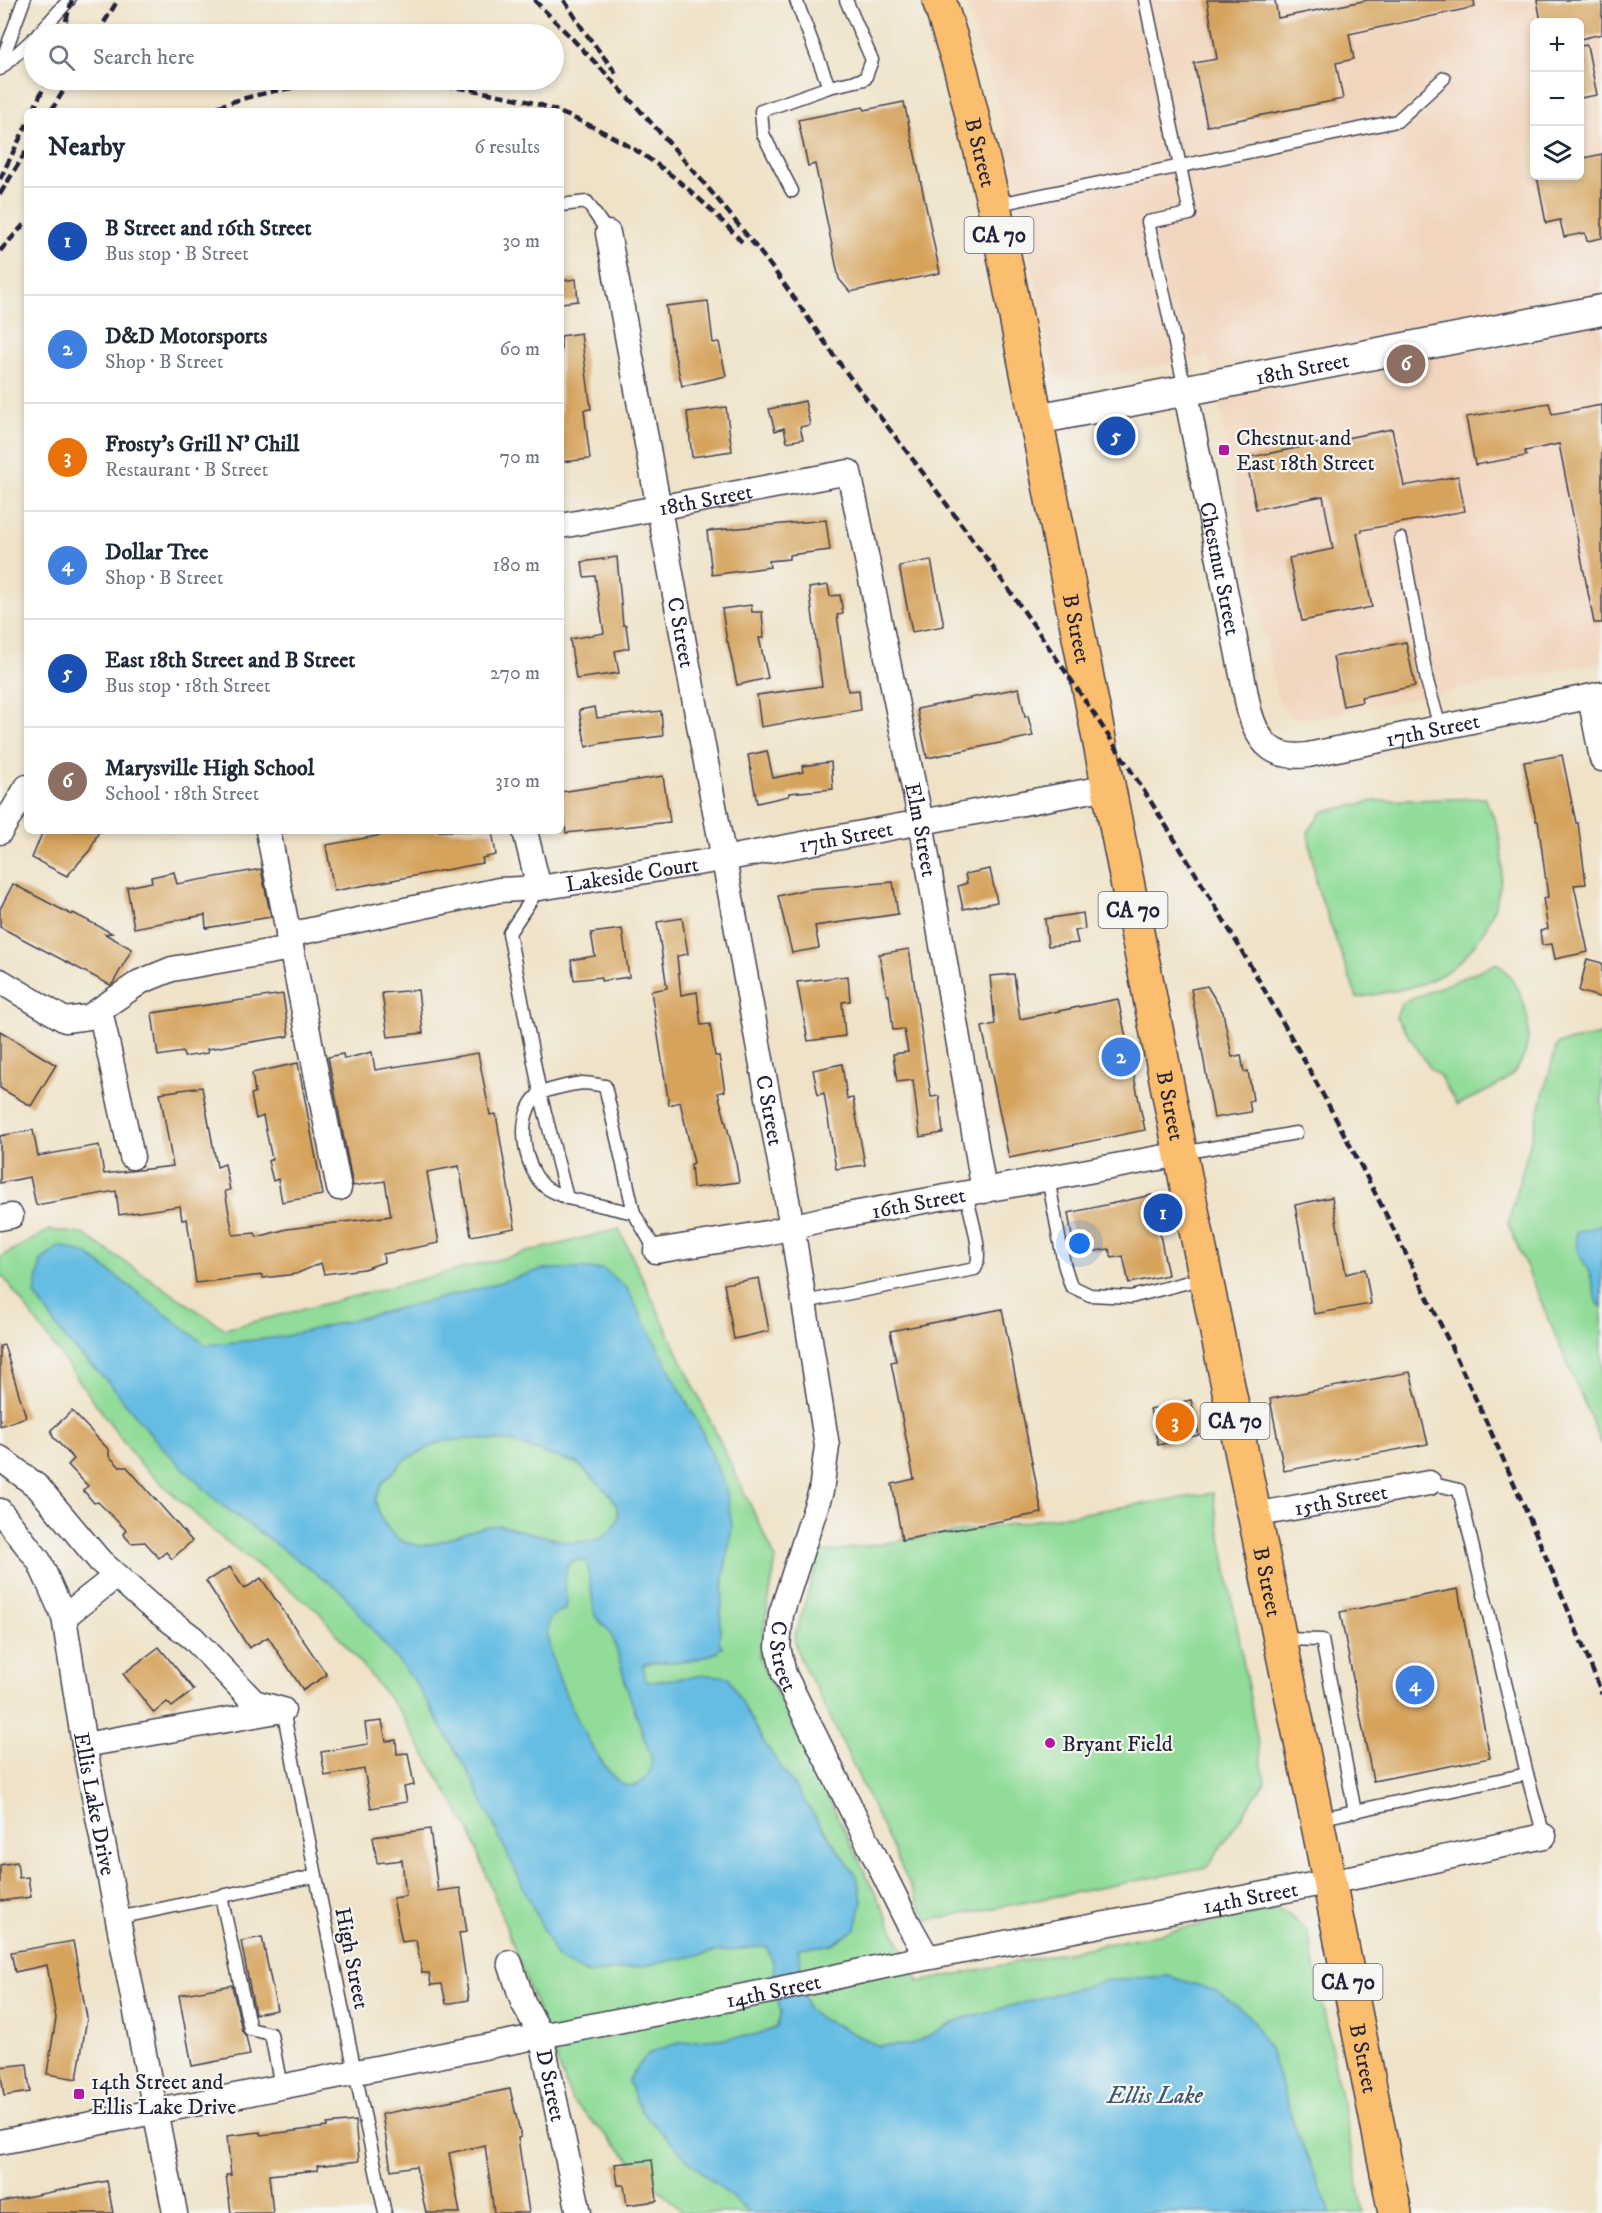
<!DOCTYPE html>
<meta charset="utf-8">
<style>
body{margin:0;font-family:"IM FELL DW Pica",serif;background:#f2f2f3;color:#1f2937}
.controls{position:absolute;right:18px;top:18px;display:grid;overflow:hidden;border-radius:9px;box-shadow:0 3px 9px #0003}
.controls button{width:54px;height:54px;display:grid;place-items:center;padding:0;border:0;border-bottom:2px solid #e0e1e3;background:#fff;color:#1f2937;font:30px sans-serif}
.you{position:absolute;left:1080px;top:1244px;width:21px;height:21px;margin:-15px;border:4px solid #fff;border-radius:50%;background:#1a73e8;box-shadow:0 0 0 9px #1a73e833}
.badge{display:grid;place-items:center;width:39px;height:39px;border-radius:50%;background:#2563eb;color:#fff;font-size:20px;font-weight:700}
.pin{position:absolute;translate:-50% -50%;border:3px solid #fff;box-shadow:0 2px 6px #0006}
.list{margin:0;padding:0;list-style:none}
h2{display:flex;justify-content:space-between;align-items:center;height:78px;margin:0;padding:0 24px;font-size:26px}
h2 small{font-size:20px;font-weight:400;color:#747a83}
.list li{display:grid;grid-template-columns:39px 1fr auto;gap:18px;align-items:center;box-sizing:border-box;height:108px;padding:0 24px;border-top:2px solid #e0e1e3}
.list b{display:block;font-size:22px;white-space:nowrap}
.list p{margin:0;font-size:20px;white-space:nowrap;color:#747a83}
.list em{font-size:20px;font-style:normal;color:#747a83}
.icon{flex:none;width:33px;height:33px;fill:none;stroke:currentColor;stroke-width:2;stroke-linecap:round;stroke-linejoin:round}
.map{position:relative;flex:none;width:1602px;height:2213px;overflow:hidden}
.search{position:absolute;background:#fff;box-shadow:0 3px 9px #0003;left:24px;top:24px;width:540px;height:66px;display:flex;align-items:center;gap:15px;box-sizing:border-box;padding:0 21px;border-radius:33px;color:#747a83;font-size:22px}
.panel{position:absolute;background:#fff;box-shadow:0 3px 9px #0003;left:24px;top:108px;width:540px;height:726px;border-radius:9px}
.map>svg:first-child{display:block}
.built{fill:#f1d5bd;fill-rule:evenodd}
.green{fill:#90dc98;stroke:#597f6a;stroke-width:1.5}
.water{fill:#66bde3;stroke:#44708f;stroke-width:1.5;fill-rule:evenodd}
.building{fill:#d5a35c}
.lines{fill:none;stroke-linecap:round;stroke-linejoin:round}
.service-casing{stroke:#413f50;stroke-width:15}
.minor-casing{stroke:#413f50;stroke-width:27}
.tertiary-casing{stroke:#413f50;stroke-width:33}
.trunk-casing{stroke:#413f50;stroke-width:36}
.service{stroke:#fff;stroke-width:12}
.minor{stroke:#fff;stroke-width:24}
.tertiary{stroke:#fff;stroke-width:30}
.trunk{stroke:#fbbd6e;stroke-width:33}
.rail{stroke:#22223b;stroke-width:4.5;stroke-dasharray:9 4.5;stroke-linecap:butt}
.poi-dot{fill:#b5179e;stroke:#f6f6f2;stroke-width:2}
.labels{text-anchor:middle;stroke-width:4.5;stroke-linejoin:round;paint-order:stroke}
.shield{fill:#f6f6f2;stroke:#626272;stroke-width:1.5}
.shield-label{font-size:21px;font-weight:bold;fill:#22223b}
.street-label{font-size:22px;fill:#22223b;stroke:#f6f6f2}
.poi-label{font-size:22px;fill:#22223b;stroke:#f6f6f2;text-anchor:start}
.water-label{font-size:24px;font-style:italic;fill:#3a5876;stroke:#f6f6f2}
</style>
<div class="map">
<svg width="1602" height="2213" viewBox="0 0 1602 2213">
<rect width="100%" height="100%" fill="#f6f6f2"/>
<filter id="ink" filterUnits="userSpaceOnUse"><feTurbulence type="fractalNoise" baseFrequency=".0167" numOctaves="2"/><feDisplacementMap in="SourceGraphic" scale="12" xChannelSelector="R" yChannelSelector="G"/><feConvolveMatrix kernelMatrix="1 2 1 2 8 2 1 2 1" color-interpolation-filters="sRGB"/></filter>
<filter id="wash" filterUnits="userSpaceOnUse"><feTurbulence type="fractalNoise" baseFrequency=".008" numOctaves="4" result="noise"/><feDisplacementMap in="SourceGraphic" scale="24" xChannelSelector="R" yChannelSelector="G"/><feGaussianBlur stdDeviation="1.35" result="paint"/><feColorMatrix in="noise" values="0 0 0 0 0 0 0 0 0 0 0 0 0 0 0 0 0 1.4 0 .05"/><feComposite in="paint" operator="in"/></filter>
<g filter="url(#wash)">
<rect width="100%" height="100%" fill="#efe2c7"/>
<path class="built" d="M965,0H1602V662L1308,719L1296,718L1285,712L1277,696L1209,356L1069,382L1054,373L1003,120ZM1534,22H1580V176H1534Z"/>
<g class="green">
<path d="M1484,798C1520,855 1500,940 1441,975C1417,989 1384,992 1357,998L1317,887L1308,832L1322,812L1374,801Z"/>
<path d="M1497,963C1527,987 1541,1041 1514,1072C1500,1088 1475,1096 1457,1105L1439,1075L1431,1069L1396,1017L1402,1003Z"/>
<path d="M1602,1035V1445L1508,1224L1557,1044Z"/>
<path d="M619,1229L776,1559L759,1657L919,1982L1281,1909L1308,1931L1364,2213H683L572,2101L469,1829L399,1711L319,1612L218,1535L139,1463L0,1272V1257L50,1230L83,1234L225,1329Z"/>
<path d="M1213,1493L1265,1782L1207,1867L927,1921L824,1704L800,1659L794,1639L820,1553Z"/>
</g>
<g class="water">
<path d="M1602,1224V1306L1598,1304L1589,1272L1577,1250L1576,1233Z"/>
<path d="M60,1246L87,1254L206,1345L282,1337L478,1289L544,1269H603L626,1287L700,1427L726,1489L732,1526L724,1575L719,1641L722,1647H719L717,1652C703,1659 687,1661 671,1662C661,1663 652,1661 643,1665L645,1680L650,1682L706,1675L728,1677L763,1741L857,1877L862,1901L856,1929L831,1945L798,1948L807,2008L821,2019L841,2027L878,2046L910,2045L961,2019L1108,1980L1168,1976L1216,1991L1250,2016L1271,2053L1297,2133L1331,2213H750L690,2162L641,2111L628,2081C634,2072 642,2058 651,2053C690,2032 740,2046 777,2027L781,2012L775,1990L773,1963L766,1946L714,1952L639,1967L588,1974L557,1958L470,1775L415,1682L342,1592L220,1504L159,1444L110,1384L66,1340L35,1294L41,1261ZM468,1439L507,1441L578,1464L611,1496L617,1507L618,1518L611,1532L597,1540L571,1543L499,1525L483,1527L436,1543L420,1546L404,1542L395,1537L381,1519L375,1500L382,1483L405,1460L440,1442ZM582,1560L587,1563L595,1616L609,1631L614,1641L628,1691L651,1757C655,1776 635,1795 618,1781C594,1761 541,1655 548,1625C550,1616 556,1613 564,1610L567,1605C565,1596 562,1566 572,1561C573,1561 581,1560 582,1560Z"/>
</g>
<g id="blocks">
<g class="building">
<path d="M1207,0H1275L1278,18L1368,0H1474L1475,7L1349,34L1354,59L1336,63L1343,99L1207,126L1194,63L1217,59Z"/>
<path d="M1537,0H1602V34L1580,39V22H1541Z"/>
<path d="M1587,45L1597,95L1580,98V46Z"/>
<path d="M904,102L940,273L850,292L839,279L815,164L808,166L798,120L863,107L865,110Z"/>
<path d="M1602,154V238L1587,241L1585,233L1564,237L1560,220L1546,223L1537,176H1580V159Z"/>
<path d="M576,279L578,301L561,303V281Z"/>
<path d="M708,301L713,343L719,342L726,376L682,386L671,339L666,306Z"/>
<path d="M581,333L591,409L584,410L590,459L561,462V336Z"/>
<path d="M805,401L810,425L800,427L803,439L787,442L784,428L775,431L769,409Z"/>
<path d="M1549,403L1552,414L1602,405V623H1594L1559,444L1525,451L1526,456L1475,465L1466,417Z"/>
<path d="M726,407L732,451L692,457L687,412Z"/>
<path d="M1392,429L1404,486L1458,476L1465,511L1362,530V532L1357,533L1372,607L1302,621L1289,558L1333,549L1323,496L1256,509L1246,458Z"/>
<path d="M826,520L830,550L789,555V559L769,561L770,567L712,575L707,531Z"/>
<path d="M617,557L623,625H626L629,648L615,651L619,673L576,679L570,639L604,633L595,576L584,577L582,562Z"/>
<path d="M931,560L944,626L912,632L899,566Z"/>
<path d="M828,585L830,596L840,595L843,614L837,615L848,691L859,690L861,710L761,727L757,695L822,686L809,588Z"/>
<path d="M751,605L752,612H762L764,638H759L768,678L737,685L728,642H727L722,609Z"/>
<path d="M1406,642L1415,686L1361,697L1362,702L1343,706L1333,657Z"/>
<path d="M1019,688L1025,717L1028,716L1033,736L927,758L917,709Z"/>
<path d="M595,707L597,718L661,711L663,736L602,743L586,747L579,710Z"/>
<path d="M767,751L773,778L803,772L802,766L831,762L833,789L789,793V796L757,803L748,755Z"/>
<path d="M1562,755L1576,823H1578L1586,884L1574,885L1588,952L1555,959L1552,944L1542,945L1540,931L1548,929L1543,898L1548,897L1538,821H1536L1524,762Z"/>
<path d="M663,776L670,822L566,833L561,792Z"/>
<path d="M43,831H99L90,850L67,876L32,858Z"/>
<path d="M405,831H492L496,855L482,858L483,863L334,891L326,845Z"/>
<path d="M261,869L271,917L206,928L205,915L134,928L127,887L152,882L151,877L174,872L177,884Z"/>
<path d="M990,869L997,902L963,909L958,886L967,883L965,874Z"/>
<path d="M893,882L898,914L815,926L819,948L792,953L778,896L807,889Z"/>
<path d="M13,884L72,915L73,913L112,933L105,934L132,949L113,983L110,985L0,927V909Z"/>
<path d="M1083,913L1085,929L1075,931L1078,943L1048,946L1045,919Z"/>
<path d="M682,918L688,954L677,956L681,995L697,992L701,1025L710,1024L715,1056H719L725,1091L718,1093L735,1157L739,1182L693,1188L691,1164L694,1163L680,1102L669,1105L651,991L667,988L657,922Z"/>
<path d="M622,929L629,977L601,981V977L574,980L571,960L595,956L591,933Z"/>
<path d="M909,949L931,1097L939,1096L943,1133L920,1137L913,1080L897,1082L893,1054L908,1052L904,1029L893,1030L889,995L887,996L879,954Z"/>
<path d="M1587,959L1602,963V998L1579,991Z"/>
<path d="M1014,974L1020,1019L1118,999L1145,1130L1009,1158L982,1027L995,1024L990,976Z"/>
<path d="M848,976L850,1001L842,1002L845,1036L808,1041L797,982Z"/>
<path d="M1207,986L1223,1012L1232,1057L1241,1055L1244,1072L1248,1071L1253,1100L1249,1101L1251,1112L1214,1118L1191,989Z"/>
<path d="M418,990L423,1033L388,1037L382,993Z"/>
<path d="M283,994L289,1036L207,1049L208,1053L184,1057L183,1052L158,1056L152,1013Z"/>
<path d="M0,1031L56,1065L31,1106L0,1088Z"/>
<path d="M372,1052L375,1070L478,1053L490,1115L496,1114L515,1228L471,1236L459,1166L427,1172L439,1243L383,1254L384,1262L364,1269L324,1274L321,1263L296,1274L263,1278L262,1275L196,1283L187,1219L182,1220L180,1206L119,1215L116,1191L36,1205L30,1177L0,1183V1136L33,1130L38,1156L99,1145L104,1174L173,1166L160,1093L202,1087L217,1167L225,1164L230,1190L225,1191L233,1235L255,1233L257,1237L287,1229L391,1216L385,1181L353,1186L328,1057L343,1054L344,1059Z"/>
<path d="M298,1063L323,1195L282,1202L278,1179L273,1181L268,1161L272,1159L263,1116L256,1119L251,1094L255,1093L252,1073Z"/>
<path d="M842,1064L847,1099L853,1098L865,1165L836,1169L824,1093L818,1095L813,1070Z"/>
<path d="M1152,1195L1168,1275L1129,1283L1123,1256L1112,1258L1109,1249L1096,1251L1073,1242L1068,1213Z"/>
<path d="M1332,1197L1346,1274L1365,1269L1371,1304L1314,1314L1295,1205Z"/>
<path d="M759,1278L769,1331L734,1339L724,1284Z"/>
<path d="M1002,1309L1042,1513L902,1540L892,1484L914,1479L891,1362L896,1361L890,1331Z"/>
<path d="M4,1345L26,1417L0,1426V1346Z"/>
<path d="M1410,1372L1428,1444L1284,1471L1270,1399Z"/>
<path d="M1191,1400L1199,1435L1158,1445L1150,1409Z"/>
<path d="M72,1411L109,1450V1456L120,1467H127L192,1541L172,1559L166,1552L159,1558L145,1542L131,1543L123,1534L126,1530L98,1502L94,1503L83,1490L88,1486L68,1465L74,1459L53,1437L51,1430Z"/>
<path d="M230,1567L244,1589L261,1578L327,1675L303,1690L268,1637L249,1648L206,1581Z"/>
<path d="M1458,1589L1490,1758L1373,1781L1340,1612Z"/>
<path d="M159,1647L194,1690L172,1707L167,1702L154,1713L123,1674Z"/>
<path d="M382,1721L386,1741L396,1740L397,1754L408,1753L414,1785L404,1787L407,1802L371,1808L364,1769L325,1776L321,1752L368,1744L365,1723Z"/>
<path d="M430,1829L438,1891L460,1888L467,1932L459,1933L469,2000L446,2004L442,1984L431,1985L429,1973H422L416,1940L402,1942L393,1898L406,1896L402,1860L377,1863L373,1837Z"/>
<path d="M17,1862L19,1878L28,1877L31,1897L0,1901V1865Z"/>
<path d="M262,1937L277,2010L255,2014L241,1941Z"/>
<path d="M73,1941L87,2018L77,2079L47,2074L56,2018L47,1965L15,1972L11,1952Z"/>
<path d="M232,1985L242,2031L246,2036L250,2055L192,2066L179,1995Z"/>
<path d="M27,2064L30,2092L4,2096L0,2067Z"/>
<path d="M510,2089L521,2137L518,2138L529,2213H494L485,2145L449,2153L460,2213H426L416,2166L391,2170L382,2114Z"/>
<path d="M355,2121L359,2161L317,2166L318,2170L269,2175L273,2213H231L226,2175H231L227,2136L260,2132L261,2135L327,2127V2124Z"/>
<path d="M652,2160L657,2201L627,2205L624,2185H618L615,2164Z"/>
<path d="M107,2181L113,2213H0V2202Z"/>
</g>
</g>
</g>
<g filter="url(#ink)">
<use href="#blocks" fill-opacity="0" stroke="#413f50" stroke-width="1.5"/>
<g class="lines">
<defs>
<g id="service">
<path d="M1145,0L1190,214L1148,222L1185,389"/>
<path d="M38,34L69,0"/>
<path d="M0,66L24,0"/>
<path d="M0,69L34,38"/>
<path d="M829,87L865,79L872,60L846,0"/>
<path d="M792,191L763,134L761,111L829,87L796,0"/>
<path d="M561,205L587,202L608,233"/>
<path d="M994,205L1397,121L1444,78"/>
<path d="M1401,539L1427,681L1440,727"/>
<path d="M539,888L509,933L540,1093L567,1198L634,1213"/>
<path d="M1182,1153L1296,1133"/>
<path d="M1048,1178L1064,1264L1071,1286L1090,1295L1131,1297L1204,1278"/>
<path d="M567,1198C560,1194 548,1191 543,1185C523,1165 515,1115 538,1095C544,1090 574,1084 582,1083C590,1083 598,1085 605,1086L634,1213L656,1251"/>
<path d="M804,1302L975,1269C984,1254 970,1213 966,1194"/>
<path d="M1282,1639L1322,1640L1355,1812"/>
<path d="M283,1710L355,2072L385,2213"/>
<path d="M1527,1774L1544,1836"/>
<path d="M1318,1819L1527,1774L1459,1490L1429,1483"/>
<path d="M221,1896L250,2029L271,2034L281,2087"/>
<path d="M118,1918L316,1876"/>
</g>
<g id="minor">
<path id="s1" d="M608,233L792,1227L827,1446L821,1491L781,1614L778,1647L784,1674L909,1925L927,1957"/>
<path id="s2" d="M1185,389L1249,710C1258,742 1272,760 1308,755L1602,694"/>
<path id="s3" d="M561,526L849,472L921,822L984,1191"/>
<path d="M1590,697L1602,759"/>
<path d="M268,831L339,1188"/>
<path d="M525,831L539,888"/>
<path d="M0,832L27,787"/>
<path id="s4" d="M288,935L499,890L539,888L723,859L1109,787"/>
<path d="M0,981L65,1020L89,1017L140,982L172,969L291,948"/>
<path d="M100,1010L132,1157"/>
<path d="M0,1218L11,1216"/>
<path id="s5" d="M656,1251L767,1233L820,1220L1181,1154"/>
<path d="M0,1458L38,1487L100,1561L148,1604L193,1638L254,1702L283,1710"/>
<path id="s6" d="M0,1511L39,1561L64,1617L84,1745L175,2213"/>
<path id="s7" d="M1254,1515L1429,1483"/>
<path d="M64,1617L116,1576"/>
<path d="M84,1745L277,1711"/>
<path id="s8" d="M510,1963L523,2002L541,2035L579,2213"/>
<path id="s9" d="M0,2142L775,1990L889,1965L1365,1875L1544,1836"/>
</g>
<g id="tertiary">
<path id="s10" d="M1037,419L1602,310"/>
</g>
<g id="trunk">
<path id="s11" d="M939,0L961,70L994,205L1187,1186L1317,1820L1395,2213"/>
</g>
</defs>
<use href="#service" class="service-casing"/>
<use href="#minor" class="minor-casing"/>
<use href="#tertiary" class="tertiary-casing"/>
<use href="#trunk" class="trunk-casing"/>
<use href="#service" class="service"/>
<use href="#minor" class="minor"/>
<use href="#tertiary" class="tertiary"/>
<use href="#trunk" class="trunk"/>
<g class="rail">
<path d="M534,0C617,83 698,171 770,265C796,299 820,337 846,372C882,420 920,468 956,517C1000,576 1043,638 1084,699C1292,1010 1465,1346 1602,1694"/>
<path d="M564,0L584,31L619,77"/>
<path d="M62,34L72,0"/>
<path d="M97,34L118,0"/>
<path d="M33,111L47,80"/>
<path d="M51,111L70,80"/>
<path d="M205,111C290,79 382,75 472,90C500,95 530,100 557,111"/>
<path d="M561,113C637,143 687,182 742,242"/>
<path d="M0,179L27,124"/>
<path d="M0,194L27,150"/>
<path d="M0,251L27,221"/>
</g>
</g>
</g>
<g class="poi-dot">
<rect x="1218" y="444" width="12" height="12" rx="3"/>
<circle cx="1050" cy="1743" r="6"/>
<rect x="73" y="2088" width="12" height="12" rx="3"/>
</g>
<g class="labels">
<g class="shield">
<rect x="964.5" y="217" width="69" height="36" rx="4.5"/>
<rect x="1098.5" y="892" width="69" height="36" rx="4.5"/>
<rect x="1200.5" y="1403" width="69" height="36" rx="4.5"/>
<rect x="1313.5" y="1964" width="69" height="36" rx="4.5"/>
</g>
<g class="shield-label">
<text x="999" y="242">CA 70</text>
<text x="1133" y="917">CA 70</text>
<text x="1235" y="1428">CA 70</text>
<text x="1348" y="1989">CA 70</text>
</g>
<g class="street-label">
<text dy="8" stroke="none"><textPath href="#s11" startOffset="158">B Street</textPath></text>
<text dy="8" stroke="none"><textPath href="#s10" startOffset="270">18th Street</textPath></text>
<text dy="8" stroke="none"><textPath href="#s3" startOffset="147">18th Street</textPath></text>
<text dy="8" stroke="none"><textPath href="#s2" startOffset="183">Chestnut Street</textPath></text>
<text dy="8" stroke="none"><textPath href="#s11" startOffset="644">B Street</textPath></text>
<text dy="8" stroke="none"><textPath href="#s1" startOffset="406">C Street</textPath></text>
<text dy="8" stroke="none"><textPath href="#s2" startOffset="538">17th Street</textPath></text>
<text dy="8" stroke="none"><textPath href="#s3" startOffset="658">Elm Street</textPath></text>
<text dy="8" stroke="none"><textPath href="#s4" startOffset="567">17th Street</textPath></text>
<text dy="8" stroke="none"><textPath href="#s4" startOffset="350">Lakeside Court</textPath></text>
<text dy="8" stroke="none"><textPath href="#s11" startOffset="1130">B Street</textPath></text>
<text dy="8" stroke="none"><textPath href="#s1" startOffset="892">C Street</textPath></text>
<text dy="8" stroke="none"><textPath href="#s5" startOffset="267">16th Street</textPath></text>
<text dy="8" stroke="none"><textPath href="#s7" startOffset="88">15th Street</textPath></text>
<text dy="8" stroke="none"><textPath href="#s11" startOffset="1616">B Street</textPath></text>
<text dy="8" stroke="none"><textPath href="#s1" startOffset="1450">C Street</textPath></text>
<text dy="8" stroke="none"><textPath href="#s6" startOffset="314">Ellis Lake Drive</textPath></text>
<text dy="8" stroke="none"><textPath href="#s9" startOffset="1274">14th Street</textPath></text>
<text transform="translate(353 1958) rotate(79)" y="8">High Street</text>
<text dy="8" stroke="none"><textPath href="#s9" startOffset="788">14th Street</textPath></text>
<text dy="8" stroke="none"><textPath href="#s11" startOffset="2102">B Street</textPath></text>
<text dy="8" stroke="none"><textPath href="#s8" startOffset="130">D Street</textPath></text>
</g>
<g class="poi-label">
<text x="1236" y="445">Chestnut and<tspan x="1236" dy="25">East 18th Street</tspan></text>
<text x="1062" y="1751">Bryant Field</text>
<text x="91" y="2089">14th Street and<tspan x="91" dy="25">Ellis Lake Drive</tspan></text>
</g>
<g class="water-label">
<text x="1155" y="2103">Ellis Lake</text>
</g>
</g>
</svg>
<div class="controls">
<button>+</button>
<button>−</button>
<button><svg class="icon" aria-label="layers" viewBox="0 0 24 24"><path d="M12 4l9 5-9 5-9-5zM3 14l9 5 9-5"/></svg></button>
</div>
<div class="you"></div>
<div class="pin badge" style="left:1163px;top:1213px;background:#1a4fb4">1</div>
<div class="pin badge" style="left:1121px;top:1057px;background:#3f7fe0">2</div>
<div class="pin badge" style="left:1175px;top:1422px;background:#e8710a">3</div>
<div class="pin badge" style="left:1415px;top:1685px;background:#3f7fe0">4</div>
<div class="pin badge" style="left:1116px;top:436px;background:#1a4fb4">5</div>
<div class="pin badge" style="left:1406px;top:364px;background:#8d6e63">6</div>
<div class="search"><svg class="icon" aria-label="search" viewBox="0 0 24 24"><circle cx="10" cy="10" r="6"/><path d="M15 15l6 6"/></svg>Search here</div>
<section class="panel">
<h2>Nearby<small>6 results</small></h2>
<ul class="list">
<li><span class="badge" style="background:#1a4fb4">1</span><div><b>B Street and 16th Street</b><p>Bus stop · B Street</p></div><em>30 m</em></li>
<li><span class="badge" style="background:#3f7fe0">2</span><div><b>D&amp;D Motorsports</b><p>Shop · B Street</p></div><em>60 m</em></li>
<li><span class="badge" style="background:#e8710a">3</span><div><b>Frosty's Grill N' Chill</b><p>Restaurant · B Street</p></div><em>70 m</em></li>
<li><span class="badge" style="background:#3f7fe0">4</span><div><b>Dollar Tree</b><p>Shop · B Street</p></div><em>180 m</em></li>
<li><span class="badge" style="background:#1a4fb4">5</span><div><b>East 18th Street and B Street</b><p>Bus stop · 18th Street</p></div><em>270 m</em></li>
<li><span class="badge" style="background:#8d6e63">6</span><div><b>Marysville High School</b><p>School · 18th Street</p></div><em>310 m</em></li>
</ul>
</section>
</div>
